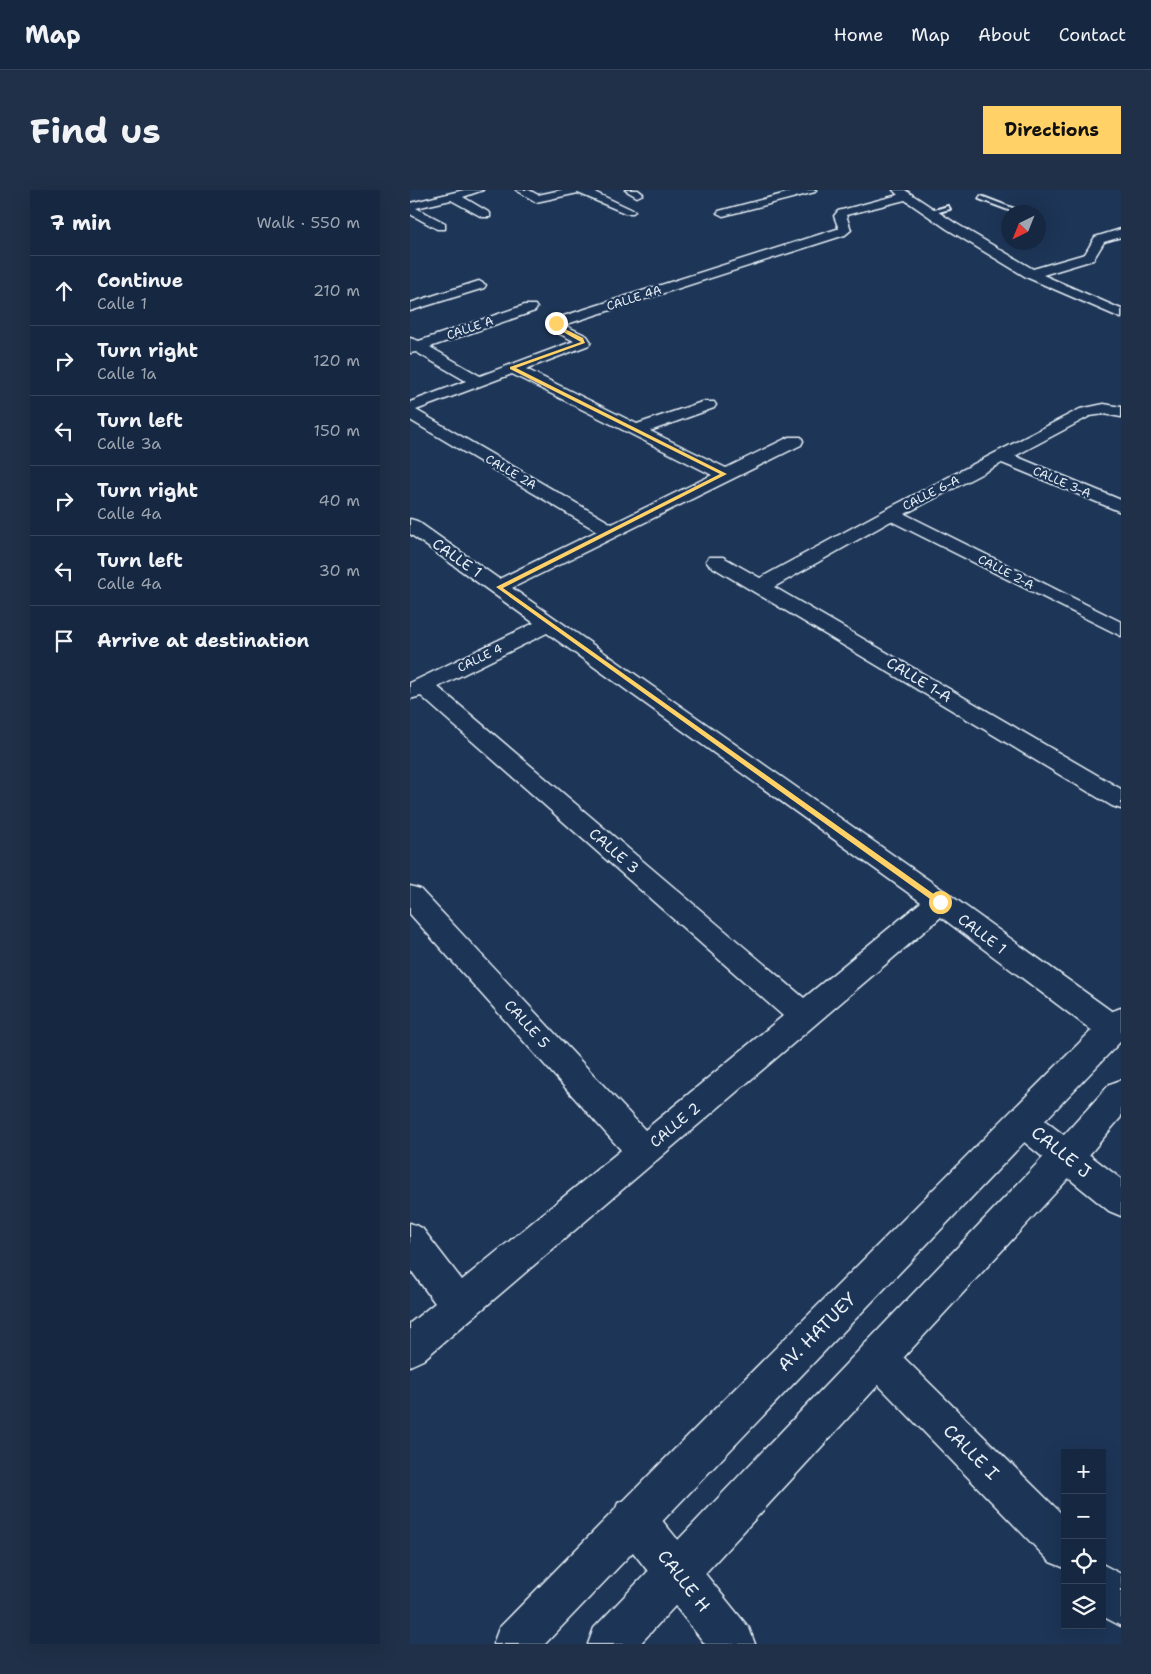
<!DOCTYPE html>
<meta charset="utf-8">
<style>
body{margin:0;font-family:"Shantell Sans",sans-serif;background:#1f3048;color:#f1f3f6}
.controls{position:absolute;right:15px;bottom:15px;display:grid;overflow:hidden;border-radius:0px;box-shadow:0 5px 20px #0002}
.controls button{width:45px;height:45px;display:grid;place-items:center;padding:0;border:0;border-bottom:1px solid #35445a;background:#162841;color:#f1f3f6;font:25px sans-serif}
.compass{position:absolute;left:591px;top:15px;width:45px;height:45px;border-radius:50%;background:#162841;box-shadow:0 5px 20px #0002;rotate:223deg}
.stop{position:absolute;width:15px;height:15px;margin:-11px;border:4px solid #ffd166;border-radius:50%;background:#fff}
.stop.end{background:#ffd166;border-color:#fff;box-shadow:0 1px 5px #0008}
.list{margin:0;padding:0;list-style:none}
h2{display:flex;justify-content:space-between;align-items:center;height:65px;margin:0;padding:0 20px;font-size:21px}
h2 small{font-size:16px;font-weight:400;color:#9ea6b1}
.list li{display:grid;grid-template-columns:32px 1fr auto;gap:15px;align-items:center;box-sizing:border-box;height:70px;padding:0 20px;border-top:1px solid #35445a}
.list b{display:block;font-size:19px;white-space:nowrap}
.list p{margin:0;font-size:16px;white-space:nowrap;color:#9ea6b1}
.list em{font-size:16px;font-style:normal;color:#9ea6b1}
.icon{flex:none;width:28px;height:28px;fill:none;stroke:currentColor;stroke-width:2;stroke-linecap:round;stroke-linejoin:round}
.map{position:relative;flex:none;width:711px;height:1454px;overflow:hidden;border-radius:0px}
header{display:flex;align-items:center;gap:30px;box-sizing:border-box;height:70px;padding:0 25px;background:#162841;border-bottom:1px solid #35445a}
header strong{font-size:24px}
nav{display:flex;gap:28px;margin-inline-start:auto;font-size:18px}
.intro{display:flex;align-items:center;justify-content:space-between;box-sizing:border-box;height:120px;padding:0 30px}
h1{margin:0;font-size:35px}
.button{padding:12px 22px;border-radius:0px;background:#ffd166;color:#111;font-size:18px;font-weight:700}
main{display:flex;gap:30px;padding:0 30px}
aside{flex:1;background:#162841;border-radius:0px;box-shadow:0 5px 20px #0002}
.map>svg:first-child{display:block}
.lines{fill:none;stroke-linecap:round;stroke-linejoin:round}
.lane-casing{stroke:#e8f1f8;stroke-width:4}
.street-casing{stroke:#e8f1f8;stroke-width:3}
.secondary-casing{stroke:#e8f1f8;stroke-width:3}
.lane{fill:#1d3557;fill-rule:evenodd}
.street{fill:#1d3557;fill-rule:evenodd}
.secondary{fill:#1d3557;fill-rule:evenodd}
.route{fill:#ffd166}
.labels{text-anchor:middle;stroke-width:4.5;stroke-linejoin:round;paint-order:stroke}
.far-street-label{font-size:12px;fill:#e8f1f8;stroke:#1d3557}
.street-label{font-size:15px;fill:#e8f1f8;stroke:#1d3557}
.near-street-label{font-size:18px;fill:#e8f1f8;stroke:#1d3557}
</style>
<header>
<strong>Map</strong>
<nav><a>Home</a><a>Map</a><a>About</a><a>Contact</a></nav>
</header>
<div class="intro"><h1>Find us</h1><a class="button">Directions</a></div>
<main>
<aside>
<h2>7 min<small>Walk · 550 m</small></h2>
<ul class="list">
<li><svg class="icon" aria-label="ahead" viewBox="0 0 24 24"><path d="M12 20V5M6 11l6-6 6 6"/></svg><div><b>Continue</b><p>Calle 1</p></div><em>210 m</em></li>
<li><svg class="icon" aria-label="right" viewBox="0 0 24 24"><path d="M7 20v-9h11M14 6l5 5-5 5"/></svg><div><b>Turn right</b><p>Calle 1a</p></div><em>120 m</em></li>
<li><svg class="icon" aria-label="left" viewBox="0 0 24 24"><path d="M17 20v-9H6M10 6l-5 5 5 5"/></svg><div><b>Turn left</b><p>Calle 3a</p></div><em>150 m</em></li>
<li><svg class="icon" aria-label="right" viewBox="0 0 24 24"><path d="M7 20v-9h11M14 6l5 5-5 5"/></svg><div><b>Turn right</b><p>Calle 4a</p></div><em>40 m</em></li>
<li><svg class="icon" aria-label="left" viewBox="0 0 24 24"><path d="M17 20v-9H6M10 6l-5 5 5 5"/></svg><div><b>Turn left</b><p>Calle 4a</p></div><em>30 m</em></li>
<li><svg class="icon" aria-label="arrive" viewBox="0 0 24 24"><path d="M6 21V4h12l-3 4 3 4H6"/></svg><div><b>Arrive at destination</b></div></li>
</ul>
</aside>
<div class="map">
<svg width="711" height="1454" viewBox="0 0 711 1454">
<rect width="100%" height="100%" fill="#1d3557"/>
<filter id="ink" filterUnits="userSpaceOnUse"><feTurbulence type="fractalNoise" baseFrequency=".02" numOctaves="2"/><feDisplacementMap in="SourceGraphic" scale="10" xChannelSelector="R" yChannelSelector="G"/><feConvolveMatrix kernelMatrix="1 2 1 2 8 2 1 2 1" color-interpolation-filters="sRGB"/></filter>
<g filter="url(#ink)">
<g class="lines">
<defs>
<g id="lane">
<path d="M571,6L605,19L606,20L601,21L569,9Z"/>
<path d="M538,16L540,19L521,24L518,22Z"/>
</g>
<g id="street">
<path d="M54,0H73L53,7L80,23V27H72L41,10L6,18L35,33V39H27L0,24V13Z"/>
<path d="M106,0H119L128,5L151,0H180L225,21L223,23H215L168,3L126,12Z"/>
<path d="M215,0H228L233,4L227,7Z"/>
<path d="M388,0H406L405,2L313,26L307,23L309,21Z"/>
<path d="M483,0H495L545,33L623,79L675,64L685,47L711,39V47L694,52L683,70L633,85L711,119V128L616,87L537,39L495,10L436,25L441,40L435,45L154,135L177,146L181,152L179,155L116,179L227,234L292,212H304L306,215L304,218L240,241L316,278L379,247H391L393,251L391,255L102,398L540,705L711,828V849L703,852L692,848L531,727L13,1170L0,1176V1133L25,1113L0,1079V1033L12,1038L52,1090L211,960L0,724V696L10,699L235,940L373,826L11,506L0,509V493L124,433L0,344V329L7,331L89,389L187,341L0,230V212L56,191L6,162L0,163V148L9,151L115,115H125L127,118L125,121L20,157L70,186L164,151L140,139L138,136L141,130L427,39H429L424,26L428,21L488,5ZM102,184L302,285L202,334L6,220ZM137,443L511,712L394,808L28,497Z"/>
<path d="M69,91L76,95L74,98L0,121V113Z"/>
<path d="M694,214L711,217V227L694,224L680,226L605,266L711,310V322L592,273L495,324L711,432V446L481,331L364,397L711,599V619L702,616L299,375L296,371L299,367H313L350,388L475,320L670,219Z"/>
<path d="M614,918L625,923L711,989V1026L699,1021L603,943L598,933L603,923Z"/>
<path d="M467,1148L480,1154L655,1327V1378L640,1372L454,1180L448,1167L454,1154Z"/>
<path d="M223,1307L238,1313L339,1438L345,1454H295L208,1343L202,1328L208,1313Z"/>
<path d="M692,1374L711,1384V1436L692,1426Z"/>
</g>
<g id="secondary">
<path d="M711,818V851L135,1454H83L89,1438L241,1283L700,822Z"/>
<path d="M711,890V927L668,978L230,1454H178L184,1438L644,956L700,894Z"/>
</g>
</defs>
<use href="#lane" class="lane-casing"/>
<use href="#street" class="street-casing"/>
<use href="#secondary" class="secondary-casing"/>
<use href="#lane" class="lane"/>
<use href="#street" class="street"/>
<use href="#secondary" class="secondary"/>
</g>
</g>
<path class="route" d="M147,132V135L173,148L175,153L106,178L317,284L93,398L532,710V714H527L86,397L310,284L100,179V177L171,152L144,137V132Z"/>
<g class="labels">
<g class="far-street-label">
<text transform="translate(224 108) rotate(-18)" y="4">CALLE 4A</text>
<text transform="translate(60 138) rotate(-19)" y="4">CALLE A</text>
<text transform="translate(101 282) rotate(30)" y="4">CALLE 2A</text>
<text transform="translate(652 292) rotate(23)" y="4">CALLE 3-A</text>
<text transform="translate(521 303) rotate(-27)" y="4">CALLE 6-A</text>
<text transform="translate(596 382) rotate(27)" y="4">CALLE 2-A</text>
<text transform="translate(70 468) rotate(-26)" y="4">CALLE 4</text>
</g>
<g class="street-label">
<text transform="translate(47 368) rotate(35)" y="5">CALLE 1</text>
<text transform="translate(509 490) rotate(31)" y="5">CALLE 1-A</text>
<text transform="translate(204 661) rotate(41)" y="5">CALLE 3</text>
<text transform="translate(572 744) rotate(37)" y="5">CALLE 1</text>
<text transform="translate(117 834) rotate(48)" y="5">CALLE 5</text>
<text transform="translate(265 935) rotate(-40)" y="5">CALLE 2</text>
</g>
<g class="near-street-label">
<text transform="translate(651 962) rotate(39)" y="6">CALLE J</text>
<text transform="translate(407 1142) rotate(-45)" y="6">AV. HATUEY</text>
<text transform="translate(561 1262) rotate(45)" y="6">CALLE I</text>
<text transform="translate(274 1391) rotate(52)" y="6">CALLE H</text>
</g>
</g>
</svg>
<div class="controls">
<button>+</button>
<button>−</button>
<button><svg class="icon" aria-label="locate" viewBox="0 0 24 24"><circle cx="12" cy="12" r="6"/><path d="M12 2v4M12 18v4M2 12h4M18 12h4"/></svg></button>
<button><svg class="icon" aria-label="layers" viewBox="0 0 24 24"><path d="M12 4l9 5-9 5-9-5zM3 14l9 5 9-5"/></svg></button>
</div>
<svg class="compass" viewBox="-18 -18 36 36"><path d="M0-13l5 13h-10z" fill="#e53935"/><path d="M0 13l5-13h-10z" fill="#9ea6b1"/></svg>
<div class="stop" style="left:530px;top:712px"></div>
<div class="stop end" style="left:146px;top:133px"></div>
</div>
</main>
